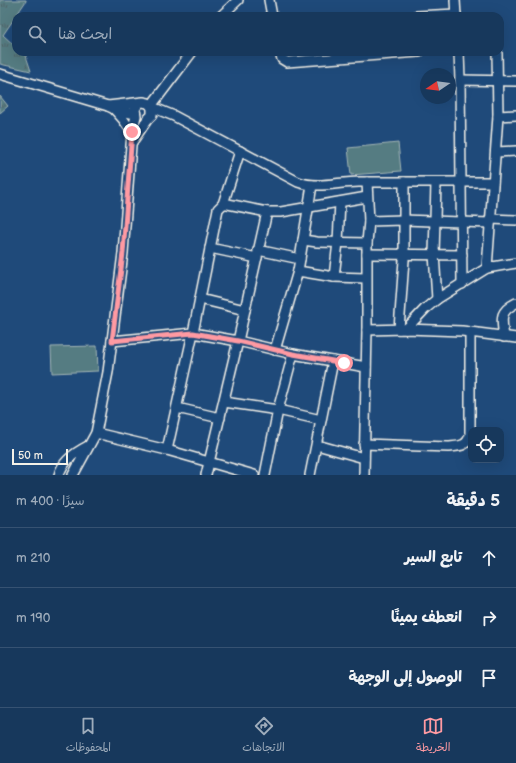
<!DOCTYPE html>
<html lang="ar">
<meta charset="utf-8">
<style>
body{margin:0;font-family:"Balsamiq Sans","Playpen Sans Arabic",sans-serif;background:#203f62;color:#f1f3f6;direction:rtl}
.controls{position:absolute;right:12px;bottom:12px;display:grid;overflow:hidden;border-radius:8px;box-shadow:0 4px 16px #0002}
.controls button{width:36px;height:36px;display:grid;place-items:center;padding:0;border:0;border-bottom:1px solid #365272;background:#17385c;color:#f1f3f6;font:20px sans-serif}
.compass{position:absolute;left:420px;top:68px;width:36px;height:36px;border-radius:50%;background:#17385c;box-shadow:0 4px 16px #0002;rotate:257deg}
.scale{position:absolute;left:12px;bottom:10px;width:56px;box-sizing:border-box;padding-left:4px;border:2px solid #f4f1e8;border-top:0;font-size:11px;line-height:14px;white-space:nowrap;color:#f4f1e8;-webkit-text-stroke:3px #1f4a7a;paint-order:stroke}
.stop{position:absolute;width:12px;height:12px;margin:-9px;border:3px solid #ff9aa2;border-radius:50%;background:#fff}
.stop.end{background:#ff9aa2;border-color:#fff;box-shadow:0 1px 4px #0008}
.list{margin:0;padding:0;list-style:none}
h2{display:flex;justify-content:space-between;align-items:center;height:52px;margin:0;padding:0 16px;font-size:17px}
h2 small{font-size:13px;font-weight:400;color:#9eacbb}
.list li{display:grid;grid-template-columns:26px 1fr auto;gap:12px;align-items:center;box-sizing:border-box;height:60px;padding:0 16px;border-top:1px solid #365272}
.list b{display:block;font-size:15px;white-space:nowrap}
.list em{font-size:13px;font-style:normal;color:#9eacbb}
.icon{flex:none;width:22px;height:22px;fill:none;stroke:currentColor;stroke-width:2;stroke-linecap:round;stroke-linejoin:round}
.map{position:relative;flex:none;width:516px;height:475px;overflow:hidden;direction:ltr}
.search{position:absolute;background:#17385c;box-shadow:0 4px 16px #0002;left:12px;right:12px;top:12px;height:44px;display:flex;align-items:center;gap:10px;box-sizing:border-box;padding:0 14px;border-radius:12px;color:#9eacbb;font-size:15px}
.sheet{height:232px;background:#17385c}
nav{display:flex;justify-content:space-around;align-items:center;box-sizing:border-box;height:56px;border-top:1px solid #365272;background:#17385c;font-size:11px;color:#9eacbb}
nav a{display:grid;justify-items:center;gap:2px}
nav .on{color:#ff9aa2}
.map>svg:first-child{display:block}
.grass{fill:url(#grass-tufts);stroke:#a4b6b5}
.pitch{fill:#557b82;stroke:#a4b6b5}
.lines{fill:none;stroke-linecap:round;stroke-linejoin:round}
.minor-casing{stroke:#f4f1e8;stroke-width:12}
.minor{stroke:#1f4a7a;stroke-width:9}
.route{stroke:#ff9aa2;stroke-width:5}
</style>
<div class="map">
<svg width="516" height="475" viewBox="0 0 516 475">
<defs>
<pattern id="grass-tufts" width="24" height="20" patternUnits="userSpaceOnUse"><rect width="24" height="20" fill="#557b82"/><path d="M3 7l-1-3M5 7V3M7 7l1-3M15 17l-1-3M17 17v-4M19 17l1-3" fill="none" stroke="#506467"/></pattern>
</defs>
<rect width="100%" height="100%" fill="#1f4a7a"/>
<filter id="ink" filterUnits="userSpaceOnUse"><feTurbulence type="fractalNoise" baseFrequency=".025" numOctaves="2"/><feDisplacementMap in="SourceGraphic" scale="8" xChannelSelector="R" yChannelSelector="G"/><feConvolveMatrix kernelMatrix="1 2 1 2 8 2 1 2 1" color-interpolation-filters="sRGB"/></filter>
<g filter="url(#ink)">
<g class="grass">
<path d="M0,0H26V1L3,35L16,47V52H22L26,56L31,71L0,64Z"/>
<path d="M0,96L8,106L0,113Z"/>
</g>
<g class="pitch">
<path d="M398,143L401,171L351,175L348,148Z"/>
<path d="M97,346L98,371L52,373L51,347Z"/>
</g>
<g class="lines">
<defs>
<g id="minor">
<path d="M269,0L272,16"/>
<path d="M455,0L456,16"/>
<path d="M221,16L238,0"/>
<path d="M416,16L456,14"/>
<path d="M280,52L282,59L287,62L419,52"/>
<path d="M459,52L460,80L462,284"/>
<path d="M0,74L108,106L114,109L135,114"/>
<path d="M460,80L516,81"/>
<path d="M108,106L143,102L148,103L152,107L174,116L298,182C318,189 338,182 359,182C404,182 449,182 493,182"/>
<path d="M151,106L192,52"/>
<path d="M115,110L123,119L132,132"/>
<path d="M498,116L516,115"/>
<path d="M132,142L147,120L152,115V107"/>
<path d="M496,152L516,151"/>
<path d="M436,183L434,254L437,299"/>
<path d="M223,204L240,151"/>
<path d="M490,219L516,220"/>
<path d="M369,221L403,220L490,223"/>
<path d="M303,240L317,242L367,243"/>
<path d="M210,248L257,258"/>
<path d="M258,250L300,259"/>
<path d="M367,254L462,255"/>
<path d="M487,268L498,116L497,52"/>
<path d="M298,271L334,277L366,278"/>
<path d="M334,277L338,242L340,202"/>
<path d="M200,299L245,310"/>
<path d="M399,329L404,260V182"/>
<path d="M406,329L425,309L437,299L487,268L516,263"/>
<path d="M367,330L406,329L462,331L516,338"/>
<path d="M504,337C502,320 498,312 516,303"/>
<path d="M112,341L193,333L238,341L293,354L366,367"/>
<path d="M275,350L298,271L312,185"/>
<path d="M224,402L278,410L321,420"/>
<path d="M177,408L220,418"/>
<path d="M96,433L167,450L254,475"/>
<path d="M364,444L448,447C459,446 467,447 470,435V332"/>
<path d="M317,445L364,458"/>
<path d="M167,450L193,333L218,209L223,204H228L267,212H281L367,197"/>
<path d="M59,475C62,462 76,452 88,446"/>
<path d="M73,475L96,433L108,372L123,253L132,132L136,116L135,109L139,103"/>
<path d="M206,475L238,341L267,212"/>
<path d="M265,475L278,410L293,354"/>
<path d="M310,475L333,361"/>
<path d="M364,475L367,330V243L369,221L367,182"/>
</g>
</defs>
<use href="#minor" class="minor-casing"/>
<use href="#minor" class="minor"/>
</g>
</g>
<g class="lines" filter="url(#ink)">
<path class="route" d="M132,132L123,253L112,341L193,333L238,341L293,354L344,363"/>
</g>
</svg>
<div class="controls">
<button><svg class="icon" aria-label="locate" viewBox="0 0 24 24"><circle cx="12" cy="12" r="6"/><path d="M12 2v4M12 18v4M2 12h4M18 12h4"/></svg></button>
</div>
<svg class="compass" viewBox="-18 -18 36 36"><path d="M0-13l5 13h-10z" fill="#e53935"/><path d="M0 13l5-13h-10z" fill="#9eacbb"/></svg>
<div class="scale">50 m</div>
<div class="stop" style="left:344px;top:363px"></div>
<div class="stop end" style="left:132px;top:132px"></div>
<div class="search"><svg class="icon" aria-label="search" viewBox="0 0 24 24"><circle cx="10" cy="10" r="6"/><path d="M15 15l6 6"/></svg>ابحث هنا</div>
</div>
<section class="sheet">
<h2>5 دقيقة<small>سيرًا · 400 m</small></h2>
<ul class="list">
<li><svg class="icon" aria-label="ahead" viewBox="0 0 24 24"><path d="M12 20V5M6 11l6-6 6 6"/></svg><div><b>تابع السير</b></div><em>210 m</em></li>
<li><svg class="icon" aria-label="right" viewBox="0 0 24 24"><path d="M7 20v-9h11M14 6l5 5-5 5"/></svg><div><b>انعطف يمينًا</b></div><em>190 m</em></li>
<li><svg class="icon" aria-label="arrive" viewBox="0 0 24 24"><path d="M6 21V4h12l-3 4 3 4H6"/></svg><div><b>الوصول إلى الوجهة</b></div></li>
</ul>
</section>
<nav>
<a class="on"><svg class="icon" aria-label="map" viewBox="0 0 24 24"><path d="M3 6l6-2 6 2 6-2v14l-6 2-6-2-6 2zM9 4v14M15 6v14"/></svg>الخريطة</a>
<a><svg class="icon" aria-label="directions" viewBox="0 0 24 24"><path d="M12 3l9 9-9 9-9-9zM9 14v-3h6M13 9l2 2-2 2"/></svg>الاتجاهات</a>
<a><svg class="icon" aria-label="saved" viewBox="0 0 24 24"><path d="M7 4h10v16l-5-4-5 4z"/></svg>المحفوظات</a>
</nav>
